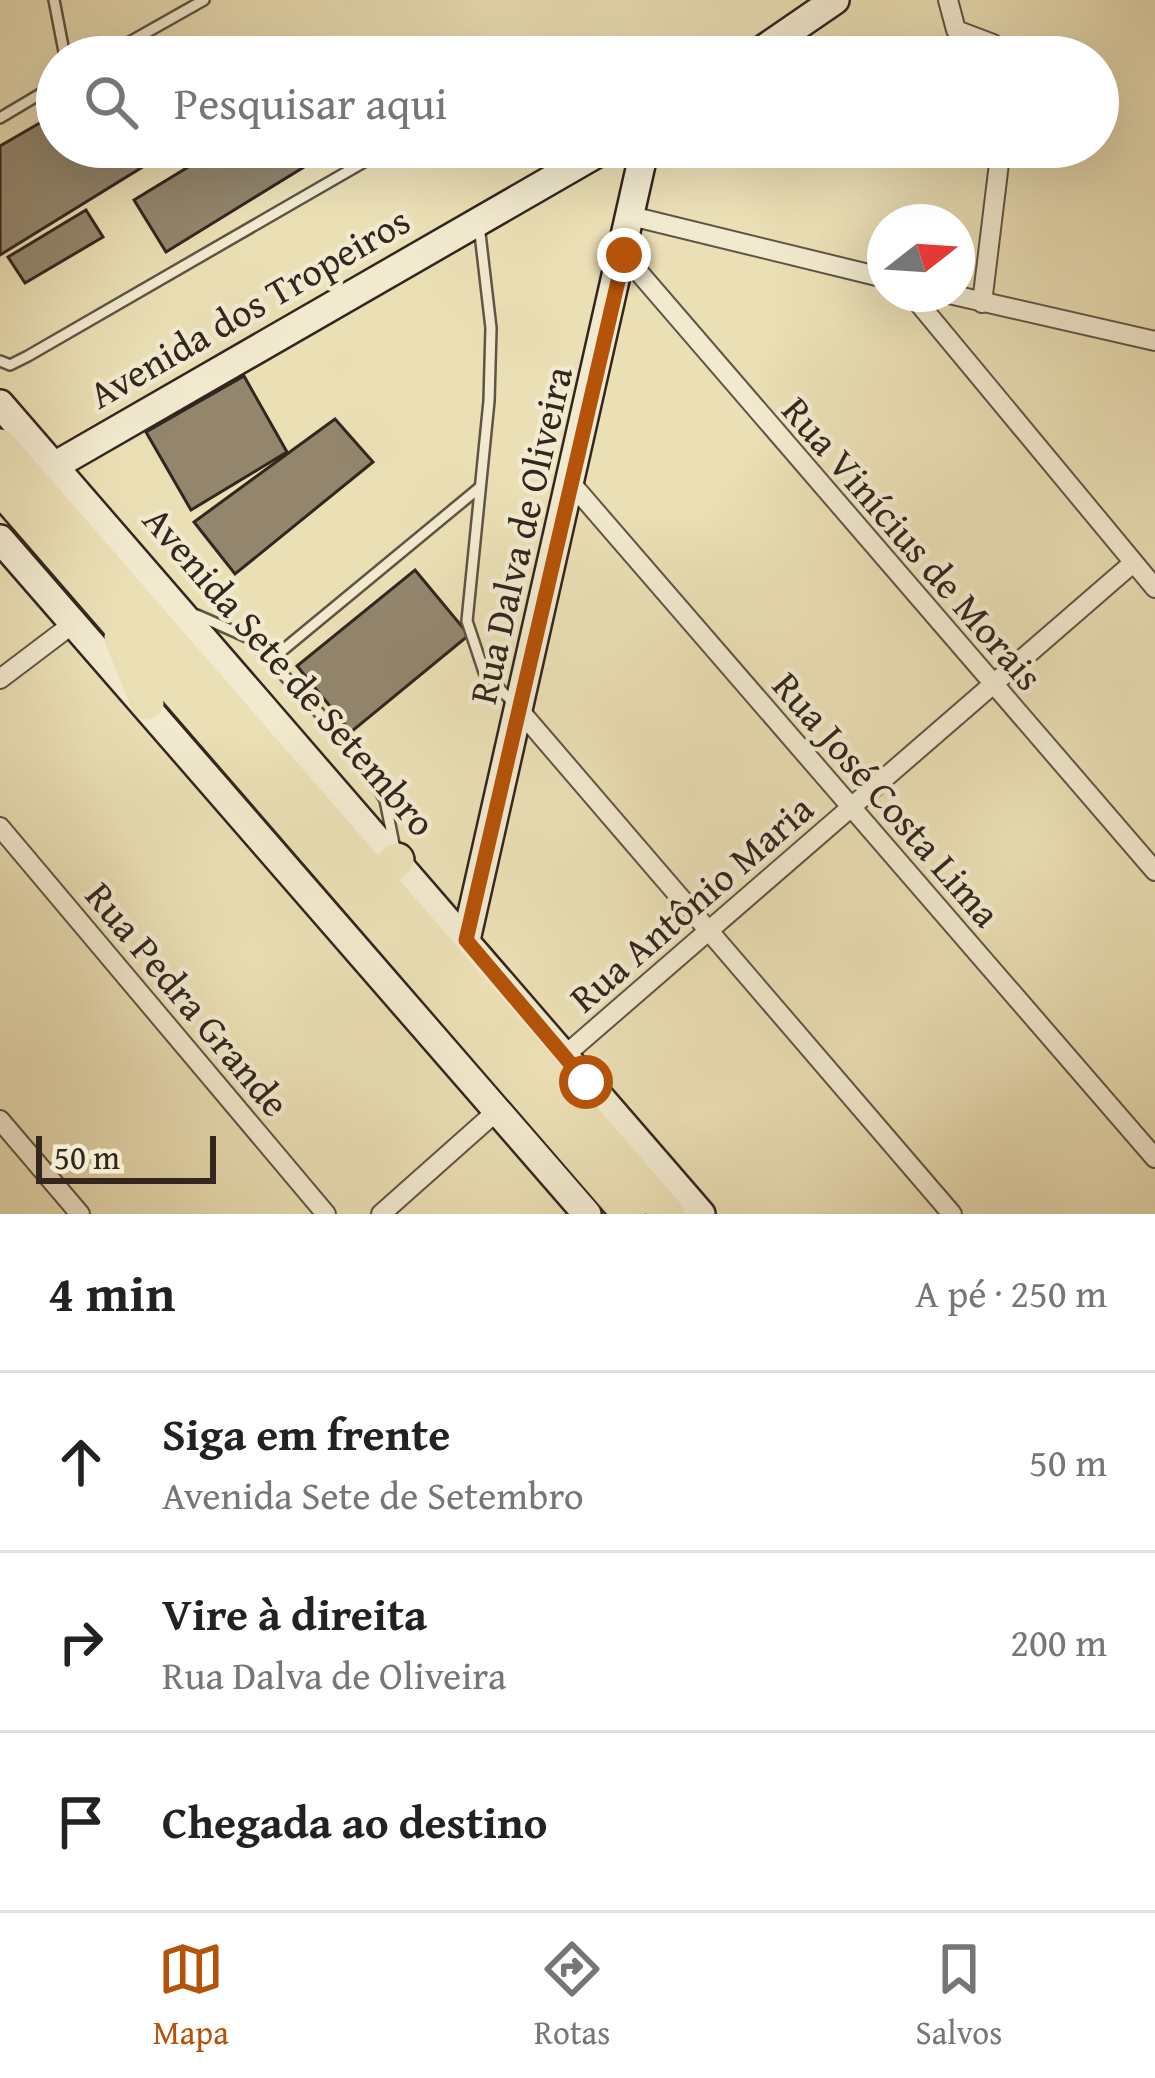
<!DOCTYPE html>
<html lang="pt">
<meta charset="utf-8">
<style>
body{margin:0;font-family:"Gentium Book Plus",serif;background:#f2f2f2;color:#222}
.compass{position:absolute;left:867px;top:204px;width:108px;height:108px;border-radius:50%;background:#fff;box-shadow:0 12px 48px #0002;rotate:73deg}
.scale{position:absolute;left:36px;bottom:30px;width:180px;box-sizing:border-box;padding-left:12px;border:6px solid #33261f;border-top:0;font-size:33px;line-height:42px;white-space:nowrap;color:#33261f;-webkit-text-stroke:9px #f2eacf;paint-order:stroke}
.stop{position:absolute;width:36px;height:36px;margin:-27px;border:9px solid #b45309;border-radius:50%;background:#fff}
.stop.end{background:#b45309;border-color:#fff;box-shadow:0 3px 12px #0008}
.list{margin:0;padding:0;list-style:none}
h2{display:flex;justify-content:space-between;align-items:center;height:156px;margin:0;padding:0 48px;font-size:51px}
h2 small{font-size:39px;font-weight:400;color:#767676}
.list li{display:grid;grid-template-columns:78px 1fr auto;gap:36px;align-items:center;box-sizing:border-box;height:180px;padding:0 48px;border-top:3px solid #e0e0e0}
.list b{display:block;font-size:45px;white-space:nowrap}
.list p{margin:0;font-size:39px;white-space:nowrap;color:#767676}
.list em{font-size:39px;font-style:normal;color:#767676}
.icon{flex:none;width:66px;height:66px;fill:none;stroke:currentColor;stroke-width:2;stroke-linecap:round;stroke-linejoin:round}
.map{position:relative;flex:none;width:1155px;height:1214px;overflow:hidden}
.search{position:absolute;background:#fff;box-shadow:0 12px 48px #0002;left:36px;right:36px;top:36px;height:132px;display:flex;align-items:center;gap:30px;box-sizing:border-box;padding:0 42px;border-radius:66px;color:#767676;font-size:45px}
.sheet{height:696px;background:#fff}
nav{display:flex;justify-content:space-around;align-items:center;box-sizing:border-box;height:168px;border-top:3px solid #e0e0e0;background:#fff;font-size:33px;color:#767676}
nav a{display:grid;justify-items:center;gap:6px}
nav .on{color:#b45309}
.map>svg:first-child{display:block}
.building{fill:#93866d;stroke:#33261f;stroke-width:3}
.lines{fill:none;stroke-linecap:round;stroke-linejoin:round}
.lane-casing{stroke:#615444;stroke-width:14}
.street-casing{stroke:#615444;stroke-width:22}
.secondary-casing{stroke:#33261f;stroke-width:32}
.highway-casing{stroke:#33261f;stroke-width:38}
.lane{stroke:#f2eacf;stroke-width:9}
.street{stroke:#f2eacf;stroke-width:18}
.secondary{stroke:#f2eacf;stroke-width:27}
.highway{stroke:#ebdfb5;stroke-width:33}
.route{stroke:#b45309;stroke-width:15}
.labels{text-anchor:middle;stroke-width:9;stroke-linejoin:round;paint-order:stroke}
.street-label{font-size:39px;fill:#33261f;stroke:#f2eacf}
</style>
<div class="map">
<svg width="1155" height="1214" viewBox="0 0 1155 1214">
<rect width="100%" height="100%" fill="#ebdfb5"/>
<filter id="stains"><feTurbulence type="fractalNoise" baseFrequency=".00167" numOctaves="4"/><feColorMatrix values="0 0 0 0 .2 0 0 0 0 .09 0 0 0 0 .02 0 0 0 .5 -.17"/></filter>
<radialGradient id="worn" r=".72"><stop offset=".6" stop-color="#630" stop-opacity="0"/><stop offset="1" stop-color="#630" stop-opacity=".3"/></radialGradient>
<g class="building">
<path d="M57,113V147H175L0,255V146Z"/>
<path d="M221,147H309L317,159L166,252L134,200Z"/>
<path d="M86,210L103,237L25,283L8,257Z"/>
<path d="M244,376L287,452L191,510L146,432Z"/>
<path d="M335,419L373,462L235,574L194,522Z"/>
<path d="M415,570L469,635L351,732L297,666Z"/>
</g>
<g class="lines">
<defs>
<g id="lane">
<path d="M54,0L65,57"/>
<path d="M103,57L204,0"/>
<path d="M0,118L57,84"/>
<path d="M479,225L491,328L489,401L467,621L484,672L516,706"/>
<path d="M0,361L10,365L28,356L390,147"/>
<path d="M197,615L249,638L352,748L385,800L395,849"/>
<path d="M272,659L479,488"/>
</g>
<g id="street">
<path d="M948,0L956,30L993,44L1006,57"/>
<path d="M631,216L885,278"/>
<path d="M624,255L1155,871"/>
<path d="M911,294L1155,588"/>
<path d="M949,294L1155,341"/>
<path d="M982,303L1001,147"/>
<path d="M570,482L1155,1158"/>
<path d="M0,679L74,623"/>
<path d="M520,711L952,1214"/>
<path d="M0,827L326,1214"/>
<path d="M564,1056L1133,563"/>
<path d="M0,1120L80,1214"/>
<path d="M381,1214L498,1110"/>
</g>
<g id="secondary">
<path d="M752,57L835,0"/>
<path d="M0,404L701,1214"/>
<path d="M56,465L608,147"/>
<path d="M0,539L587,1214"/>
<path d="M466,940L645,147"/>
</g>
<g id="highway">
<path d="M0,446L668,1214"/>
<path d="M0,487L629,1214"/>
<path d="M121,638L147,703"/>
<path d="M375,881L397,860"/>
</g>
</defs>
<use href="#lane" class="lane-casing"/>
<use href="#street" class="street-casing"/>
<use href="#secondary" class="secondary-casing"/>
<use href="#highway" class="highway-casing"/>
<use href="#lane" class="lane"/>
<use href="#street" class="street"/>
<use href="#secondary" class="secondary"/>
<use href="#highway" class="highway"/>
</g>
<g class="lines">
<path class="route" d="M586,1082L466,940L624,255"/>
</g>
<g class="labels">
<g class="street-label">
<text transform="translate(249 307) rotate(-30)" y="14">Avenida dos Tropeiros</text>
<text transform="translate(520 535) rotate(-77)" y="14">Rua Dalva de Oliveira</text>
<text transform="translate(913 543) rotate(49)" y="14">Rua Vinícius de Morais</text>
<text transform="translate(290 671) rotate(49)" y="14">Avenida Sete de Setembro</text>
<text transform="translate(887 799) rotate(49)" y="14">Rua José Costa Lima</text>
<text transform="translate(691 903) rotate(-41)" y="14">Rua Antônio Maria</text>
<text transform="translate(188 999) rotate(50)" y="14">Rua Pedra Grande</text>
</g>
</g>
<rect width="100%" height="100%" filter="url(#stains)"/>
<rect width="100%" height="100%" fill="url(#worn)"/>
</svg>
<svg class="compass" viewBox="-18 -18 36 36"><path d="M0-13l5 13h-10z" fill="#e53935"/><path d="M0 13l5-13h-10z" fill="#767676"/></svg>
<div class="scale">50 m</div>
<div class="stop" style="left:586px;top:1082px"></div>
<div class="stop end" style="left:624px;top:255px"></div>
<div class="search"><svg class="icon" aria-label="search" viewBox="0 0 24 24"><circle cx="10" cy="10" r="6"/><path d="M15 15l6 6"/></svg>Pesquisar aqui</div>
</div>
<section class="sheet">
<h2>4 min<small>A pé · 250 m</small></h2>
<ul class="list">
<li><svg class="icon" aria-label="ahead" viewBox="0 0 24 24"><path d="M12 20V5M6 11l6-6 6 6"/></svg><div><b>Siga em frente</b><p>Avenida Sete de Setembro</p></div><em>50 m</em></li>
<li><svg class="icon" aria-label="right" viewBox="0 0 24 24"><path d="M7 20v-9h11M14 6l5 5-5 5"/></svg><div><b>Vire à direita</b><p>Rua Dalva de Oliveira</p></div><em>200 m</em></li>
<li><svg class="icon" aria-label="arrive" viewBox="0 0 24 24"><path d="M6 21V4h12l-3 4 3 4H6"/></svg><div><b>Chegada ao destino</b></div></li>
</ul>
</section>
<nav>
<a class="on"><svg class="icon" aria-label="map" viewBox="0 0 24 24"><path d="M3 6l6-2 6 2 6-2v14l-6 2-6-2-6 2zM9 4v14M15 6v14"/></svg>Mapa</a>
<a><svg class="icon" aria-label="directions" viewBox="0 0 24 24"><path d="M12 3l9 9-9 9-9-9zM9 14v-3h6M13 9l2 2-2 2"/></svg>Rotas</a>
<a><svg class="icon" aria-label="saved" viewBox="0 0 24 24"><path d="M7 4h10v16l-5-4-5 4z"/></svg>Salvos</a>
</nav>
